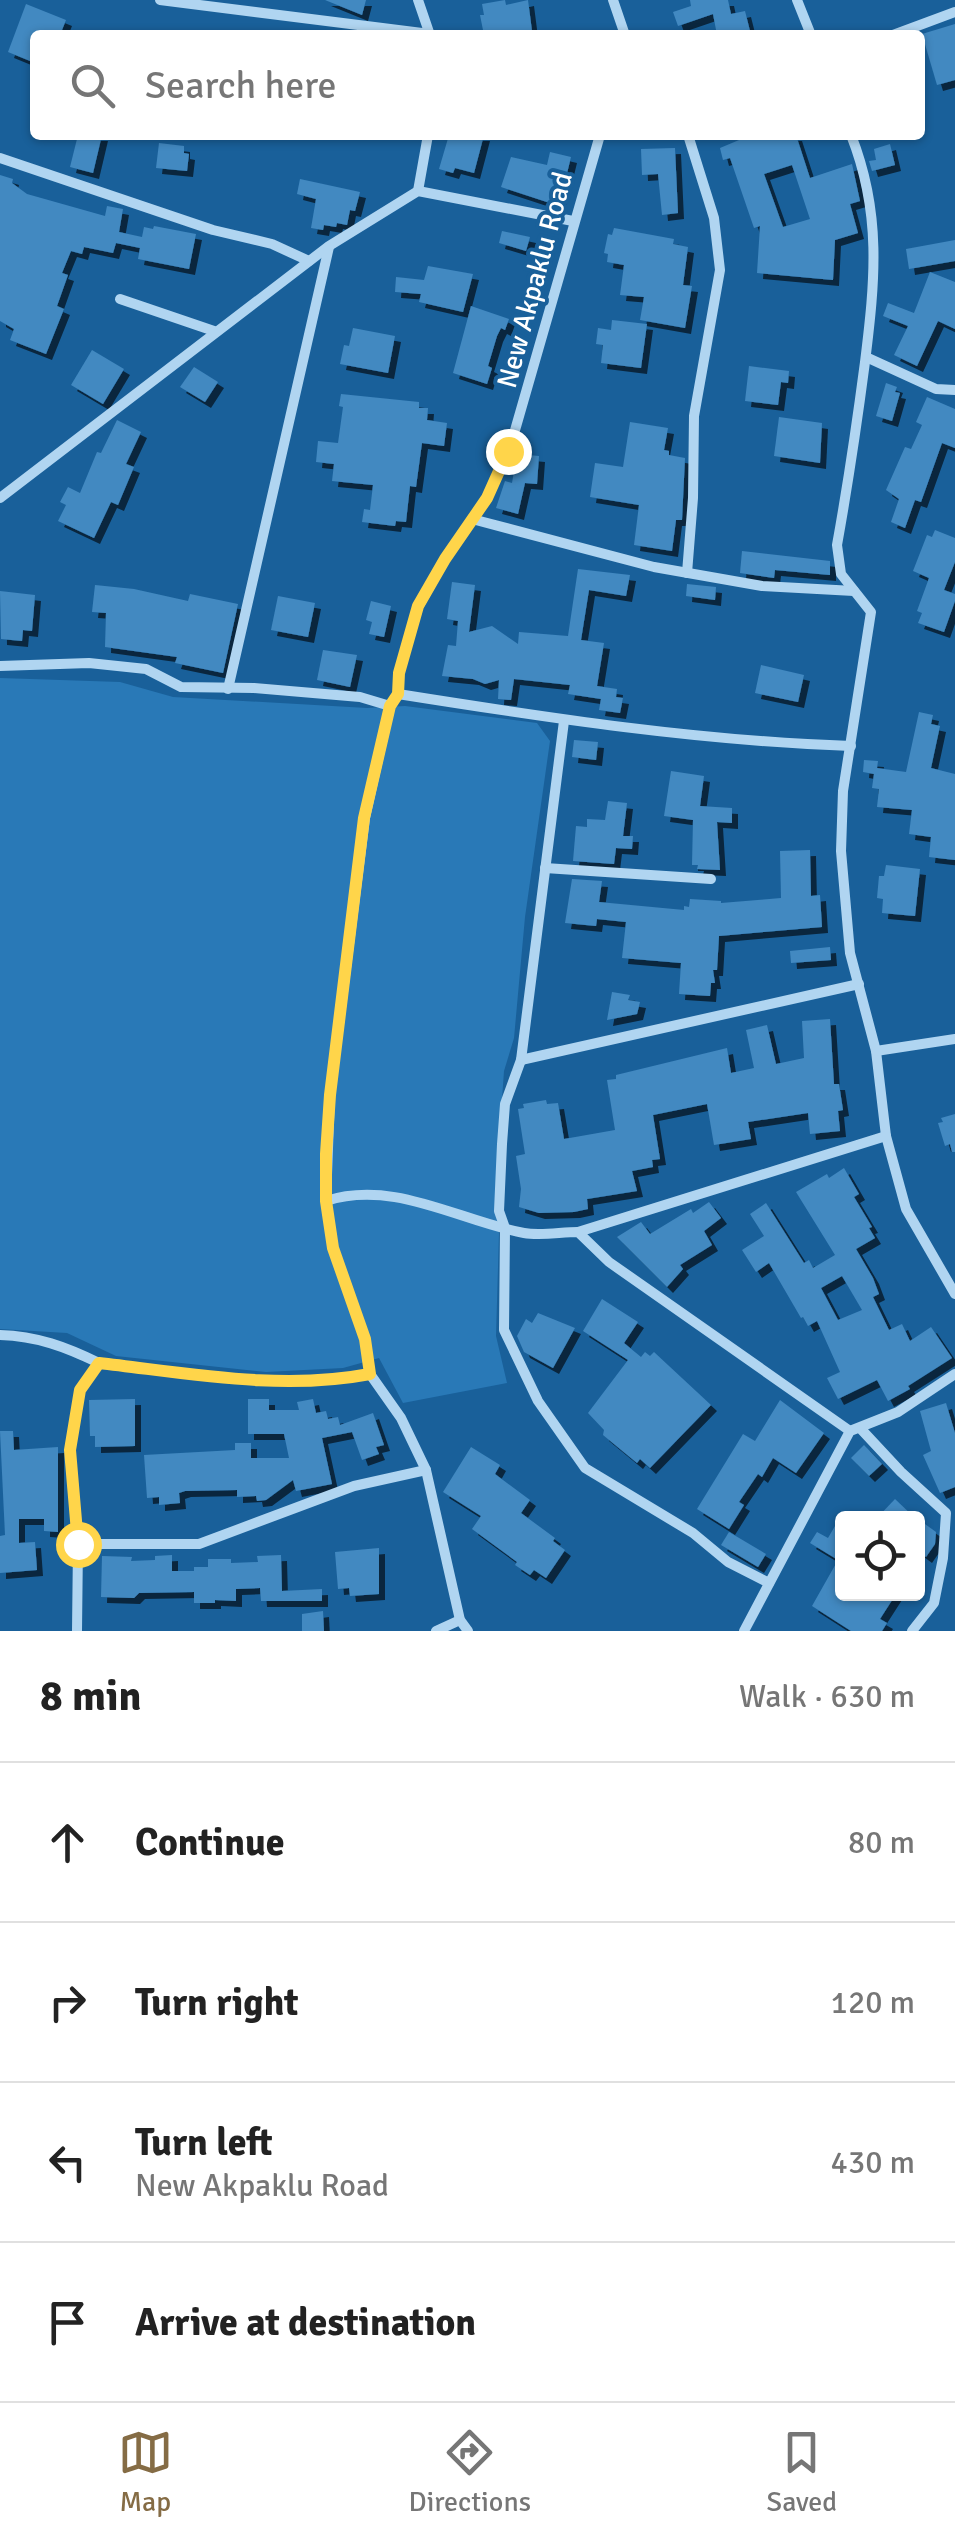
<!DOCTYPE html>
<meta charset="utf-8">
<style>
:root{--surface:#fff;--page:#f6f6f6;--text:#222;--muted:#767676;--line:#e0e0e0;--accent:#856c45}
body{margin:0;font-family:Signika,sans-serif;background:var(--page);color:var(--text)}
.controls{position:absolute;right:30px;bottom:30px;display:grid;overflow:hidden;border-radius:10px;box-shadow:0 2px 8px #0004}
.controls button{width:90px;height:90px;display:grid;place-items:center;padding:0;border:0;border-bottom:2px solid var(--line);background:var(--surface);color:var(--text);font:50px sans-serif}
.stop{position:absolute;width:30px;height:30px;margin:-22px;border:8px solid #ffd54a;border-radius:50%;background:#fff}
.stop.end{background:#ffd54a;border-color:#fff;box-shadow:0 2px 10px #0008}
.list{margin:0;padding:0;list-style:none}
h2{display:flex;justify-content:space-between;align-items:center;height:130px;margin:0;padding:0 40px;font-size:42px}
h2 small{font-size:32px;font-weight:400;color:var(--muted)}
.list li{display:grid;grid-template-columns:65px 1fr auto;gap:30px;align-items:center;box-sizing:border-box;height:160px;padding:0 40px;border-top:2px solid var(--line)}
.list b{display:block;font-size:38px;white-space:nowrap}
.list p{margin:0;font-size:32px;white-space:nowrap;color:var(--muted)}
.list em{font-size:32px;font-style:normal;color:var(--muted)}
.icon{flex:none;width:55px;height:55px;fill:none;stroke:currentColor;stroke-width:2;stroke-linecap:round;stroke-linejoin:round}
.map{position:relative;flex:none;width:955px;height:1631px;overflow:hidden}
.search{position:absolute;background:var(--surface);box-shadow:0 2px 8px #0004;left:30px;right:30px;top:30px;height:110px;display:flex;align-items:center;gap:25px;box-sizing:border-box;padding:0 35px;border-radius:10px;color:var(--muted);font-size:38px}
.sheet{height:770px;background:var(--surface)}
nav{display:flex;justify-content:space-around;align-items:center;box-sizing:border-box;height:140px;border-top:2px solid var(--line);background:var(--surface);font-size:28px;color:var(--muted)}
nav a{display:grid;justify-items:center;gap:5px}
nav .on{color:var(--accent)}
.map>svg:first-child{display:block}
.green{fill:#2979b7}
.building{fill:#4289c1;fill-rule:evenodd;filter:url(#shadow)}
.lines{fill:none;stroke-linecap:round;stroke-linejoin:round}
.street{stroke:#b0d5f1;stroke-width:10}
.route{stroke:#ffd54a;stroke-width:12}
.labels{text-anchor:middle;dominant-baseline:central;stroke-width:8;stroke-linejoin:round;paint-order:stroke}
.street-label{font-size:28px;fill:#fff;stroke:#19609a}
</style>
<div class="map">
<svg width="955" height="1631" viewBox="0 0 955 1631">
<defs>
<filter id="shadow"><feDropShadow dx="6" dy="6" stdDeviation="0" flood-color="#0009"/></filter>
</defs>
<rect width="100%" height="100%" fill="#19609a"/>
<polygon class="green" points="0,678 120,682 173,697 367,708 405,706 537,723 550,741 525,917 514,1038 504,1071 495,1197 499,1233 496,1336 507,1383 403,1403 379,1358 343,1368 266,1372 116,1356 67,1333 0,1329"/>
<g class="building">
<polygon points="325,0 366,0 362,15"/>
<polygon points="505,0 506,5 528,0 532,31 484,35 480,15 484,15 482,4"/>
<polygon points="690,0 728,0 731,14 745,11 751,35 717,35 713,14 678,26 673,12 691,6"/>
<polygon points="26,4 66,20 60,35 35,35 35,63 8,52"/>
<polygon points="955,24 955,80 937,85 922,34"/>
<polygon points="78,135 102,135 93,173 70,167"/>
<polygon points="449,135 484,135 474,173 455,168 453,173 439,169"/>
<path d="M751,135H796L810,178L852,164L860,201L850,204L858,233L835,240L833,280L757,273L760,226L754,228L730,158L723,160L720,148ZM792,165L810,219L783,227L764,174Z"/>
<polygon points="159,143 184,146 184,153 189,154 187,171 156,168"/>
<polygon points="890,144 895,165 872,171 869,161 876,160 874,149"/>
<polygon points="675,148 678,213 662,215 658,174 642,175 641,149"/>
<polygon points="550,152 571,157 559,206 501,187 511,157 547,165"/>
<polygon points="0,175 13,179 12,183 27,194 105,216 107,206 123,209 119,232 142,237 144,227 153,229 154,226 196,234 189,269 138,259 140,248 116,243 113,253 84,247 82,254 71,251 62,273 68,275 57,306 64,309 46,354 10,340 14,329 0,321"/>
<polygon points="300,179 360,192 355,211 350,210 347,225 337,223 336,227 324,225 323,230 311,228 316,199 297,194"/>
<polygon points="614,228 674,239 673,244 688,247 683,285 692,286 685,328 640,320 644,297 620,295 624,265 607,262 608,254 604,253 608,234 612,235"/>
<polygon points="502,231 530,237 526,251 499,243"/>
<polygon points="955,240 955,261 909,269 906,249"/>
<polygon points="428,266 473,274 463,312 419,302 421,294 395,292 396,277 424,280"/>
<polygon points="930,272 955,282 955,329 938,321 917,366 894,355 908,326 883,316 888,303 914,313"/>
<polygon points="471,306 509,319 505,330 501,328 497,336 488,366 492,368 487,384 453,373"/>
<polygon points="612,320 647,324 641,368 601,363 603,345 596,344 598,328 611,330"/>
<polygon points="353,328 395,336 388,373 340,364 344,345 349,346"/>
<polygon points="92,350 124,369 103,404 71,385"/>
<polygon points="749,366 789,371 788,383 781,382 778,405 745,401"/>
<polygon points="194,367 218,382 205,402 180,387"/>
<polygon points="886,383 897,387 895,392 900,393 892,421 876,416"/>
<polygon points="341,394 419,402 419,408 428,408 427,420 447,423 444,446 422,443 416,487 410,486 406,522 396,521 395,526 362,522 364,509 370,510 373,485 332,481 334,464 316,462 318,441 338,443 343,407 339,406"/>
<polygon points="927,397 955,409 955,448 942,443 921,502 915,500 905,528 891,522 899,499 886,490 905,447 911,449 922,425 916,422"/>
<polygon points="779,417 822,423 820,463 774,456"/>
<polygon points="117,420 141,432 126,464 134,467 118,505 111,502 94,538 58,521 66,505 60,502 68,487 80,493 97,452 101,453"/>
<polygon points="630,422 668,428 664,450 669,451 669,455 685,458 682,520 676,520 672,551 634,545 639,505 590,497 595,463 623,467"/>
<polygon points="517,454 539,456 537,484 525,483 518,514 496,508 505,481 512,483"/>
<polygon points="935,530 955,538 955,562 944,590 955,594 955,601 944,632 918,623 922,613 917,611 929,578 913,571 927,535 932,537"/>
<polygon points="742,551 830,561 830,575 775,570 774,578 740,573"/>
<polygon points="578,569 630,575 626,596 589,590 581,640 604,643 597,686 617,689 616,697 623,698 620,713 599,710 601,699 568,694 570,685 514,679 511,700 498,699 499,680 485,684 473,679 442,676 448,645 456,646 458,621 447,619 452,582 475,585 469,632 492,626 518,644 519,632 568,636"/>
<polygon points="687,584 716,587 715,600 686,596"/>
<polygon points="95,585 134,589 188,601 190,594 238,604 223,673 175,663 177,657 105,647 106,613 92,612"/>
<polygon points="0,591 35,595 32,631 23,630 22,641 1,639"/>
<polygon points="278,596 315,603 308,637 271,630"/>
<polygon points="371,601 391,606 384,637 369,634 372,622 366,620"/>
<polygon points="323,650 357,655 350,687 317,680"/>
<polygon points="761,665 804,675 798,702 755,693"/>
<polygon points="919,712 933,715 931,724 940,726 931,768 955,774 955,860 929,857 931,837 909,834 912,810 877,807 879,789 872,788 874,774 863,772 864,760 878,761 877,768 906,772"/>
<polygon points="574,740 598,742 596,760 572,757"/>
<polygon points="671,771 704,776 700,806 732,808 732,823 717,822 720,870 697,869 698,865 692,865 693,820 664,816"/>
<polygon points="608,801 627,803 623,836 633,836 632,849 616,848 614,864 573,861 576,826 587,827 587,819 605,820"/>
<polygon points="810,850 811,896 820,895 822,927 719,936 717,970 713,970 715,983 711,983 710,996 679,994 681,963 622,958 626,922 597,919 596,926 565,923 572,879 602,881 599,902 684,910 684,906 689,907 690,899 721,901 721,903 781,898 780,851"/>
<polygon points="886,865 920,869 915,916 882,913 883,899 877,898 879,876 884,876"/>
<polygon points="830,947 831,960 791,963 790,951"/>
<polygon points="612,992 630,995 628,1000 640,1002 637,1014 607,1020"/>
<polygon points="830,1019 834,1084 839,1084 843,1110 838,1111 840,1131 810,1134 808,1113 748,1122 751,1139 714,1145 707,1104 653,1115 660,1159 652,1160 653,1167 632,1171 637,1191 587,1199 588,1209 574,1212 539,1213 519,1207 521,1189 516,1156 525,1154 518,1109 524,1108 523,1104 546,1100 547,1104 558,1103 564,1139 615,1130 607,1080 616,1079 616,1075 727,1048 731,1073 754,1068 746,1030 767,1025 776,1064 804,1058 802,1021"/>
<polygon points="955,1114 955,1152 952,1152 950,1144 945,1146 938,1123 943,1122 941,1118"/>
<path d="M844,1168L859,1194L854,1197L872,1227L869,1228L875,1238L856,1249L873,1278L879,1294L873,1297L889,1330L902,1324L910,1341L931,1327L952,1358L908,1386L910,1389L888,1401L877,1380L838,1399L827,1378L840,1372L817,1321L808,1326L803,1317L801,1318L769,1263L756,1272L742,1250L764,1236L750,1214L766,1203L804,1263L809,1260L813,1268L835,1255L796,1192L827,1174L829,1178ZM842,1276L862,1310L838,1320L821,1288Z"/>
<polygon points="709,1202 721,1218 704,1231 712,1245 680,1265 683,1269 667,1287 617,1237 641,1222 650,1234 691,1209 693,1213"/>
<polygon points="602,1299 638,1322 624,1343 641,1357 645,1352 650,1356 654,1352 711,1405 650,1468 640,1459 637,1463 603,1435 604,1430 588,1413 628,1360 583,1331"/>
<polygon points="538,1313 575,1328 553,1368 524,1352 517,1336 526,1319 532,1323"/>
<polygon points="135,1399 135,1446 95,1447 95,1436 90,1436 89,1400"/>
<polygon points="248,1399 269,1399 269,1410 299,1410 297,1402 313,1399 316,1413 326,1411 328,1419 338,1417 340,1425 373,1413 384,1445 376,1447 379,1454 362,1460 352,1432 322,1438 332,1484 296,1491 293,1480 266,1500 257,1501 256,1496 237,1497 237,1490 185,1491 179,1493 180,1503 159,1505 159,1497 147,1498 144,1455 235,1450 235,1443 251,1443 251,1458 289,1458 284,1434 248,1434"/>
<polygon points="780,1400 824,1433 796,1473 773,1458 762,1477 758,1474 739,1502 744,1505 729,1529 697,1509 743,1434 755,1441"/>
<polygon points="946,1403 955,1433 955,1487 940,1493 923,1455 931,1451 920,1411"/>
<polygon points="0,1431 13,1431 14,1450 58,1447 58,1532 44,1531 44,1519 19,1519 19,1543 35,1542 37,1570 0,1573 0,1536 5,1535"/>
<polygon points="864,1445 882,1464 869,1476 851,1458"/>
<polygon points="471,1447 500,1465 495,1474 530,1500 521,1513 555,1538 553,1541 565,1550 546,1578 534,1570 530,1575 515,1565 517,1562 472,1529 481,1516 443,1492"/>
<polygon points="895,1499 915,1518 877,1518"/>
<polygon points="842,1514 842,1594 896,1594 880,1619 887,1623 882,1631 851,1631 812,1606 838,1560 810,1543 817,1532 828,1538"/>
<polygon points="918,1519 936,1532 935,1544 926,1557 918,1551"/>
<polygon points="729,1532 766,1554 758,1567 721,1545"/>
<polygon points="379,1548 379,1594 350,1596 349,1588 338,1589 335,1552"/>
<polygon points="172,1555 172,1571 194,1571 194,1567 208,1567 208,1559 231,1559 231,1563 258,1562 257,1556 281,1555 282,1591 322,1589 322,1601 261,1601 260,1588 236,1589 236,1601 215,1600 215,1603 194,1603 194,1592 139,1593 134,1598 101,1597 102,1556 132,1557 131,1561 155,1560 155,1556"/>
<polygon points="323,1611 324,1631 302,1631 302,1614"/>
</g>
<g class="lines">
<g class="street">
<polyline points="160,0 430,34"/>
<polyline points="418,0 430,35"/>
<polyline points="613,0 625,35"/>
<polyline points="797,0 811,35"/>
<polyline points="893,35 955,12"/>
<path d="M851,135C882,213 875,281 865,362C857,423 848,484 837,545L841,574L871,612L843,791L841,851L850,953L876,1051L886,1136L906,1209L955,1294"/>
<polyline points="0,158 213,230 272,244 309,261"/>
<polyline points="418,191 428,135"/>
<polyline points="120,299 214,331"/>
<polyline points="866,357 936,389 955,390"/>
<polyline points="0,498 329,246 418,191 573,221"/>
<polyline points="472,519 654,567 762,586 854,591"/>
<polyline points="687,573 693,498 694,416 720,270 714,218 688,135"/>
<polyline points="0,666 89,663 146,669 181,687 254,688 360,697 390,706"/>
<polyline points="228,689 329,247"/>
<path d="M398,694C549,718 699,741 851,746"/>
<polyline points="564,721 521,1060 505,1104 502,1144 499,1211 505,1228 504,1330 538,1401 585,1468 693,1533 728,1562 769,1583"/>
<polyline points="545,868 711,879"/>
<polyline points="876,1051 955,1039"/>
<polyline points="521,1060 859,984"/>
<path d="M326,1201C394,1179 459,1221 524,1233C541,1236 561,1232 578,1232L609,1262L850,1431"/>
<polyline points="578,1232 886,1136"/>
<path d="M0,1335C37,1336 66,1347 99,1363"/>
<polyline points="860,1428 901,1472 946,1513 943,1558 934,1603 912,1631"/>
<polyline points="78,1544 199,1544 354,1486 426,1470"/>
<path d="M77,1631L78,1544L70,1450L80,1390L99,1363C188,1373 281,1391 370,1374"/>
<polyline points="436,1631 460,1620"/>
<polyline points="468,1631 460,1620 426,1470 401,1418 370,1374 365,1339 333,1248 326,1201 330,1095 365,818 390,706 398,694 399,673 418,607 445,559 487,498 509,451 600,135"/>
<polyline points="744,1631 850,1431 898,1412 955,1374"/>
</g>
</g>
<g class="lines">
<path class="route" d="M78,1544L70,1450L80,1390L99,1363C188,1373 281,1391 370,1374L365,1339L333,1248L326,1201V1154L330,1095L364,818L390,706L398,694L399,673L418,606L445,559L487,498L508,451"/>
</g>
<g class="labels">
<g class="street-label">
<text transform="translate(535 280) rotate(-75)">New Akpaklu Road</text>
</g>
</g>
</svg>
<div class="controls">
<button><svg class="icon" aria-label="locate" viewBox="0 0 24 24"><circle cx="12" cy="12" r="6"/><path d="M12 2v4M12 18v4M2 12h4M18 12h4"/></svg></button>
</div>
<div class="stop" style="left:78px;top:1544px"></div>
<div class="stop end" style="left:508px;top:451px"></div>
<div class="search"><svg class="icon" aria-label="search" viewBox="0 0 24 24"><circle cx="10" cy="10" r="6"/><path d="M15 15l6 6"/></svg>Search here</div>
</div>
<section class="sheet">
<h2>8 min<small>Walk · 630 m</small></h2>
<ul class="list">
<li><svg class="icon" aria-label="ahead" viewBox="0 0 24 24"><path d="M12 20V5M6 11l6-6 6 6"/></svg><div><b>Continue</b></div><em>80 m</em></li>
<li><svg class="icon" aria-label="right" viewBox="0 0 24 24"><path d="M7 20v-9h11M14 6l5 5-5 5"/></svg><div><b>Turn right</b></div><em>120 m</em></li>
<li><svg class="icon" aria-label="left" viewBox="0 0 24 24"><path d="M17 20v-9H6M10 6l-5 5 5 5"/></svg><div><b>Turn left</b><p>New Akpaklu Road</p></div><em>430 m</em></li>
<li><svg class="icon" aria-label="arrive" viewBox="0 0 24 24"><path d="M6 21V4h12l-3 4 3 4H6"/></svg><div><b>Arrive at destination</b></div></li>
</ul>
</section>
<nav>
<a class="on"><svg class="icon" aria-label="map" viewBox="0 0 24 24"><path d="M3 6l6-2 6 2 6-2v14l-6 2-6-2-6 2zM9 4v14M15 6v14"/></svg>Map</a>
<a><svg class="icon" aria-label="directions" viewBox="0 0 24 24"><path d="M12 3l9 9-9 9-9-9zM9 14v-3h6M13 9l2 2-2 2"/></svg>Directions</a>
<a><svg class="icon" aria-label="saved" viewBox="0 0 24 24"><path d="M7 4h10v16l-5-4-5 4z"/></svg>Saved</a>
</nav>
